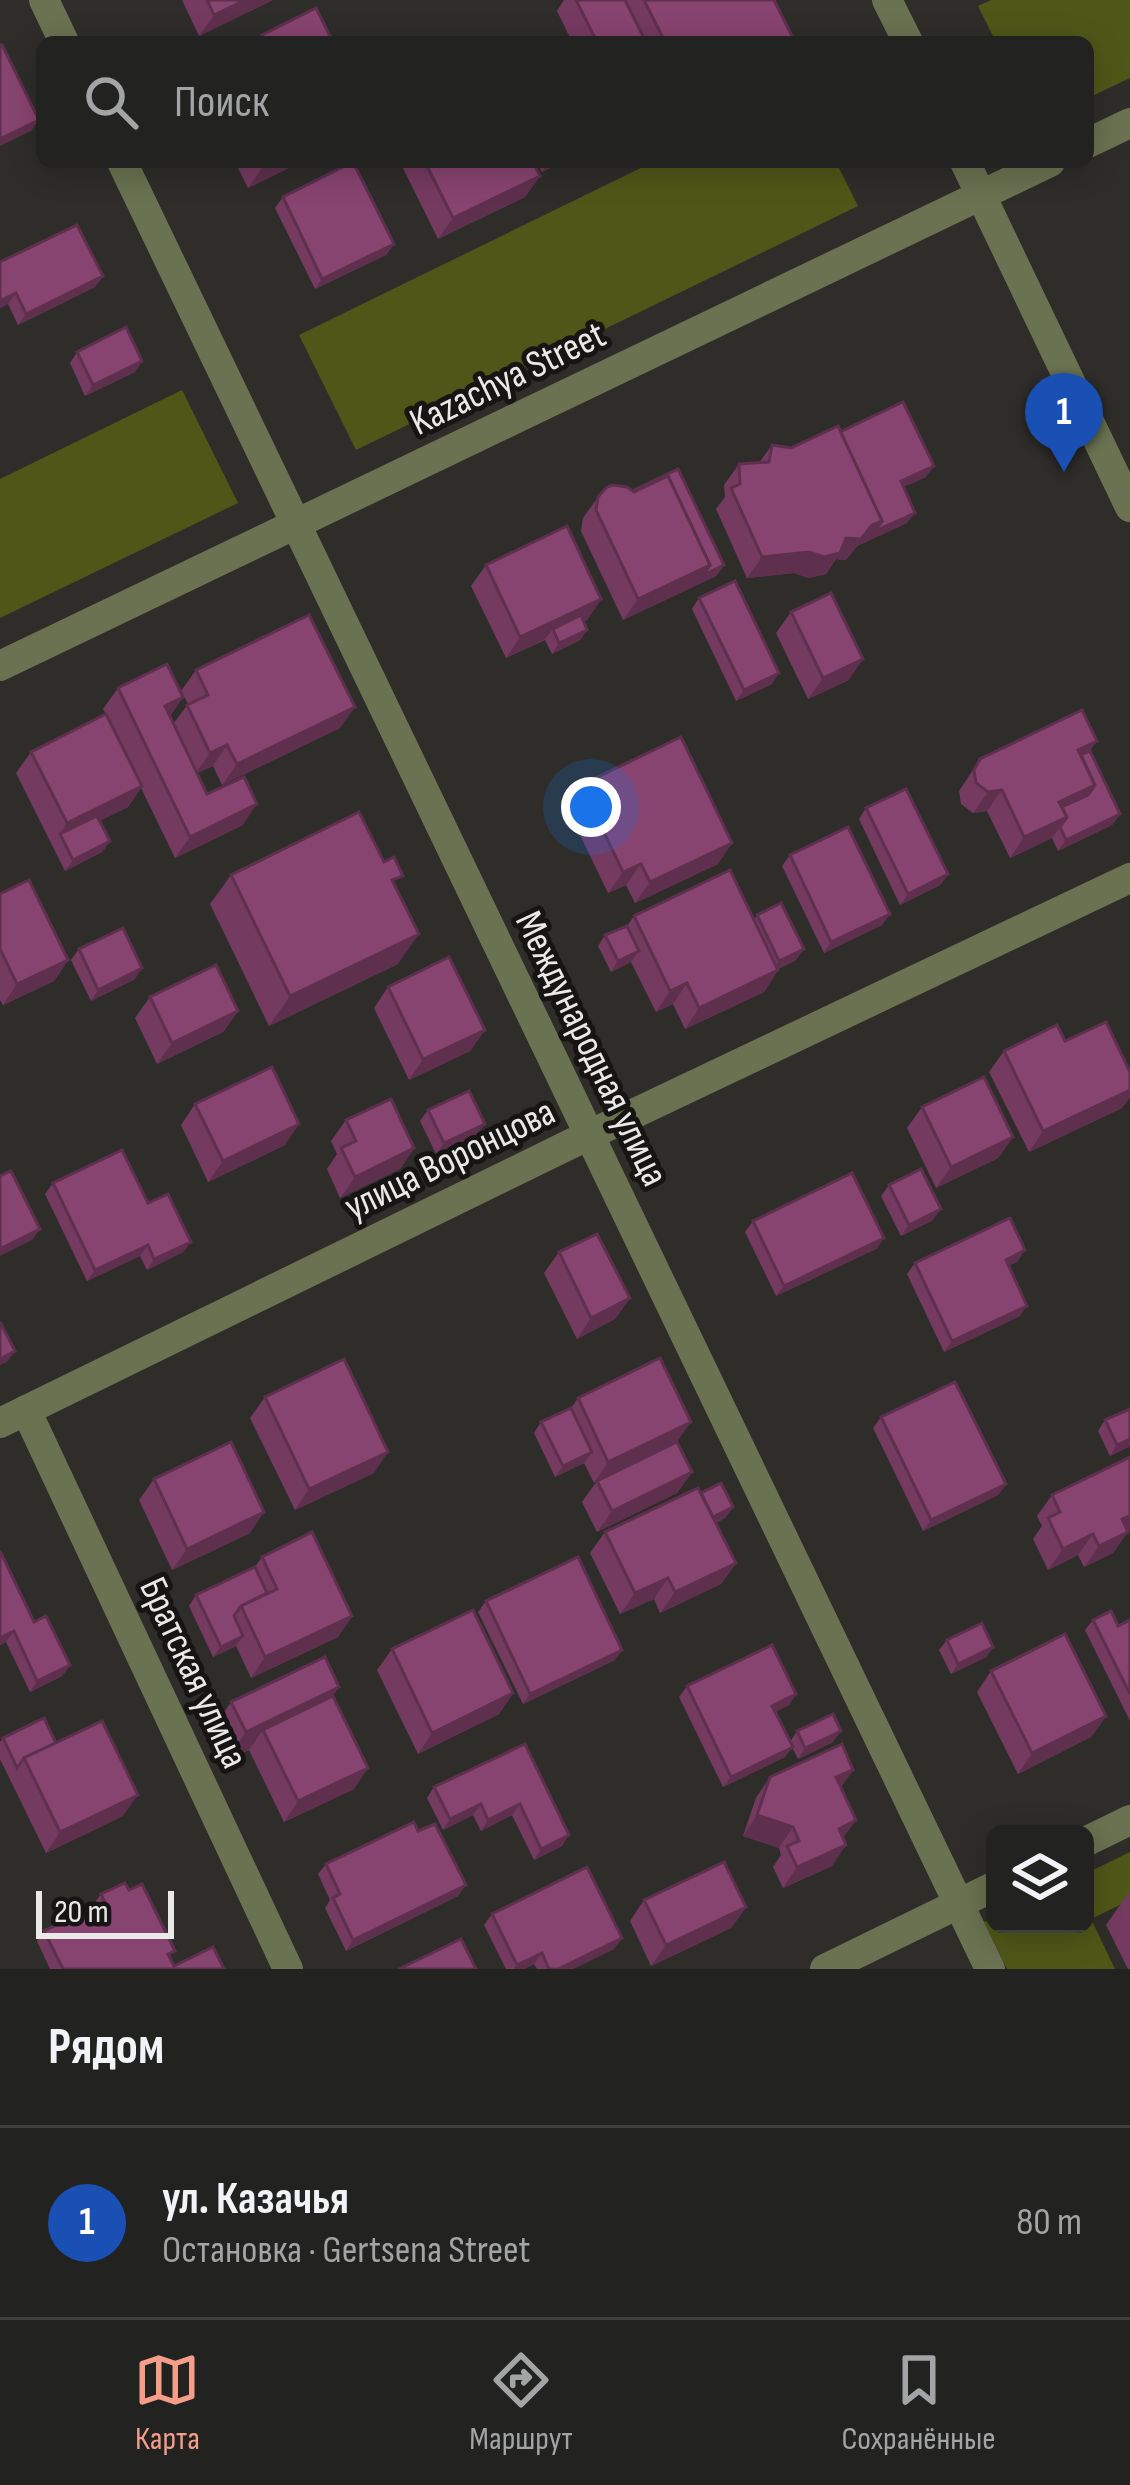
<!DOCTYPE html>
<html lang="ru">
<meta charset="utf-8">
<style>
:root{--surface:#222220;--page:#2e2f2d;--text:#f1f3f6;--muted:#a2a4a5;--line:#3f3f3e;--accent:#f49e8a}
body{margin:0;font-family:"Sofia Sans Condensed",sans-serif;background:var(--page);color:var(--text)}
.controls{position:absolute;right:36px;bottom:36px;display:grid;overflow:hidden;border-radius:18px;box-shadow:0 6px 30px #0003}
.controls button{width:108px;height:108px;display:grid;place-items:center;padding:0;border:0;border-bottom:3px solid var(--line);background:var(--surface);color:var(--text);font:60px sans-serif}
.scale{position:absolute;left:36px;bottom:30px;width:138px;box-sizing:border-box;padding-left:12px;border:6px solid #e9e9e7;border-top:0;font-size:33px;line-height:42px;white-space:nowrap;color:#e9e9e7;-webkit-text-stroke:9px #161514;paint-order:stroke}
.you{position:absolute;left:591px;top:807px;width:42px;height:42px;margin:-30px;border:9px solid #fff;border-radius:50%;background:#1a73e8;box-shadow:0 0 0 18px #1a73e833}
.badge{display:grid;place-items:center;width:78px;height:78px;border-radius:50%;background:var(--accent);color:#fff;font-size:39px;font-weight:700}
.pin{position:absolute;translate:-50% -99px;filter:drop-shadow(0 3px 6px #0008)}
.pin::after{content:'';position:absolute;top:63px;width:42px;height:36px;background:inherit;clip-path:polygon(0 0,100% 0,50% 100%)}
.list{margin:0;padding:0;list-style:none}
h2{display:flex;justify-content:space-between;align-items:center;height:156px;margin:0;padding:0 48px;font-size:51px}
h2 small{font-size:39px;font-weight:400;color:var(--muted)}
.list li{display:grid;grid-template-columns:78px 1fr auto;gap:36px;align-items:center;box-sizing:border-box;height:192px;padding:0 48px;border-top:3px solid var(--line)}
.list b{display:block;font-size:45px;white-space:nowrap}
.list p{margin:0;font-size:39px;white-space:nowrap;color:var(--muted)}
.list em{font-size:39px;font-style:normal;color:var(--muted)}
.icon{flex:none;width:66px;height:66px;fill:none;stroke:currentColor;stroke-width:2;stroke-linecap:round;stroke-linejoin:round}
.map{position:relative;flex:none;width:1130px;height:1969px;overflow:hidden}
.search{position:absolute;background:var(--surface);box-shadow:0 6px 30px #0003;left:36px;right:36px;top:36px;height:132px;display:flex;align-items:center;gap:30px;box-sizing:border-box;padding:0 42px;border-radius:18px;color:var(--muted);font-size:45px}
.sheet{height:348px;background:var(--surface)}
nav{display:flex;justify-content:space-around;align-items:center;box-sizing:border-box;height:168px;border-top:3px solid var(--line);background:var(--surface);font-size:33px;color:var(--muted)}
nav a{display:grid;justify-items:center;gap:6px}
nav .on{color:var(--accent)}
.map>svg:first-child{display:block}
.green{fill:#4f5718}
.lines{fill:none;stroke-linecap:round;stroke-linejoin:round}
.minor{stroke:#6a7251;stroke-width:30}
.tertiary{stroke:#6a7251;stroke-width:30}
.wall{fill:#753a60}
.shaded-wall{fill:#5f304e}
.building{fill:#884470;stroke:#5f304e;stroke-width:3}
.labels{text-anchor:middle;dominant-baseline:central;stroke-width:10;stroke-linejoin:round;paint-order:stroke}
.street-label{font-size:39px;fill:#e9e9e7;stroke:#161514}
</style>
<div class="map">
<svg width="1130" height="1969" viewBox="0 0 1130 1969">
<rect width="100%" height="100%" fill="#2e2d2a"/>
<g class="green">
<polygon points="991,0 1130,0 1130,78 1088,98 1088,42 996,42 978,6"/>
<polygon points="653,162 836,162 858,206 356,450 299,335"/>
<polygon points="182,390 238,503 0,618 0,479"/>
<polygon points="1130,1852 1130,1900 1091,1919 1115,1969 1007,1969 984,1922 995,1917 995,1924 1085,1924 1085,1874"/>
</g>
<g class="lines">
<g class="minor">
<polyline points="44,0 64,42"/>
<polyline points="1088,143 1130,123"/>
<polyline points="122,162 990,1969"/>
<polyline points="0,666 1050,162"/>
<polyline points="26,1410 288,1969"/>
<polyline points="0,1423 589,1135 1130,878"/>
<polyline points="1085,1842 1130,1820"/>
<polyline points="825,1969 995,1886"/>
</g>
<g class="tertiary">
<polyline points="887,0 908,42"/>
<polyline points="965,162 1130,507"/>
</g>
</g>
<g class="wall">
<polygon points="182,0 273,0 199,36"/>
<polygon points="564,0 774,0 795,42 572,42 557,11"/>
<polygon points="235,162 301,162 248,188"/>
<polygon points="400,162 533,162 540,176 525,197 438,239"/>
<polygon points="537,162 562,162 542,172"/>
<polygon points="283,197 394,244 386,255 315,289 275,208"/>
<polygon points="0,262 103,276 95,287 18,325 8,304 0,308"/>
<polygon points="77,352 142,361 135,372 85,396 70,363"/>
<polygon points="840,432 926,477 903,487 907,523 857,546 846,560 836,559 826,574 809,578 794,573 747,578 716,509 725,497 724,485 739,464 759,463 772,445 791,448"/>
<polygon points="598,497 724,565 716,576 623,620 581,531 583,518"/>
<polygon points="486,565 601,599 587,620 584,621 587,630 580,640 552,654 545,640 506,658 471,586"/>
<polygon points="699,598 772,684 736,701 692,609"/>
<polygon points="791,612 849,680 808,699 776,633"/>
<polygon points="196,670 340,728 222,785 213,766 197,773 207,794 243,825 175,858 141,788 128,807 99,821 110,841 102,852 65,871 16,773 31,752 106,714 103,709 118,688 183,697 170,716 173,724 188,704 181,691"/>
<polygon points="1090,751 1120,814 1112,825 1058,851 1052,838 1010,858 987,811 973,813 961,804 959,791 980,759"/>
<polygon points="581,785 718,864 635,903 626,885 608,893 566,806"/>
<polygon points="866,808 948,874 940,885 900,905 859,819"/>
<polygon points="790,855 890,914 882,925 824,953 782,866"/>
<polygon points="231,875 395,886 398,964 269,1026 210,904"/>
<polygon points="0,894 68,960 54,981 3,1005 0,1000"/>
<polygon points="757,915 796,960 778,969 778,970 764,992 685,1029 673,1004 656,1012 631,962 611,972 598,946 605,935 627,926 634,916 754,920"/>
<polygon points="79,949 135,979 91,1001 71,960"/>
<polygon points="388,987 485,1030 470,1051 409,1080 374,1008"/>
<polygon points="150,997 238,1011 223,1032 157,1064 135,1018"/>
<polygon points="1065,1041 1130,1072 1130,1097 1122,1108 1029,1152 989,1072 1004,1051"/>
<polygon points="195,1104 285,1145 208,1182 181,1125"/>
<polygon points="922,1107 1013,1137 998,1158 936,1188 907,1128"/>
<polygon points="428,1110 477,1135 436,1154 420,1121"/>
<polygon points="346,1120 414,1148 400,1169 340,1198 327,1169 337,1154 331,1141"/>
<polygon points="53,1183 148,1203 191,1242 183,1252 147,1270 140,1256 87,1281 45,1194"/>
<polygon points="889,1185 933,1220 901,1236 881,1196"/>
<polygon points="753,1221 884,1238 876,1249 776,1296 745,1232"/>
<polygon points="559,1252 630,1298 615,1319 577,1339 544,1273"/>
<polygon points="1018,1261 1008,1266 1020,1316 944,1352 907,1274 915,1263"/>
<polygon points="265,1397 374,1473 295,1510 250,1418"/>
<polygon points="578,1398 676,1443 692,1472 677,1493 597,1532 582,1502 597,1481 594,1483 584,1463 555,1477 534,1433 541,1422 571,1408"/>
<polygon points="881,1417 1006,1484 998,1495 923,1531 873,1428"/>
<polygon points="1105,1420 1130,1446 1110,1456 1098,1431"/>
<polygon points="154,1479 250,1533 172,1570 139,1500"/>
<polygon points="701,1493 733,1507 725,1518 716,1523 736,1563 721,1584 660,1613 654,1599 620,1614 590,1553 605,1532"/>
<polygon points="1052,1495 1127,1531 1113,1553 1084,1567 1078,1555 1048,1570 1033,1539 1042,1526 1037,1516"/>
<polygon points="0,1551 34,1622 70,1665 62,1676 30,1692 6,1642 0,1645"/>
<polygon points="262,1557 352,1616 338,1637 251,1678 236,1646 213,1657 189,1606 196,1595 255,1567"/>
<polygon points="486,1601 615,1660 523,1704 478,1612"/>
<polygon points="1093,1620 1118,1626 1130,1620 1130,1721 1085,1630"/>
<polygon points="947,1640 993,1647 986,1657 951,1674 939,1650"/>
<polygon points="392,1649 513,1693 499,1714 418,1754 377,1670"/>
<polygon points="991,1671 1106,1716 1091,1737 1018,1774 977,1692"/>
<polygon points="687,1686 796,1694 789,1705 775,1712 790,1742 797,1731 833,1742 798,1759 792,1747 785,1757 723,1787 679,1697"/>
<polygon points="231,1702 354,1789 284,1822 249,1750 225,1761 211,1731"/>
<polygon points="3,1738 56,1743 123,1816 46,1853 0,1759 0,1742"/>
<polygon points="525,1744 562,1846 534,1860 512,1815 481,1831 473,1815 443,1830 427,1798 434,1787"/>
<polygon points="853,1770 841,1787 843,1838 832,1866 783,1888 773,1867 781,1855 779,1848 743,1836 756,1798 770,1777"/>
<polygon points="326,1864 458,1896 346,1951 325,1908 330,1900 318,1874"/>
<polygon points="1130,1893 1130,1969 1128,1969 1106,1925 1127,1895"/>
<polygon points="101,1894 170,1958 174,1966 224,1969 50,1969 37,1941 44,1931 94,1907 93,1905"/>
<polygon points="644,1900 746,1907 731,1928 651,1966 630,1921"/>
<polygon points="492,1914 622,1938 614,1949 573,1969 537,1969 534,1964 524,1969 506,1969 484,1925"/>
</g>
<g class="shaded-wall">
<polygon points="245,0 273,0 199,36 214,15"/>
<polygon points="39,120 31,131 0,146 0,139"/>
<polygon points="273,162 301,162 248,188 263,167"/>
<polygon points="548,162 562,162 542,172"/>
<polygon points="540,176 525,197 438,239 453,218"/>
<polygon points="394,244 386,255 315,289 322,279"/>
<polygon points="103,276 95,287 18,325 26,314"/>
<polygon points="16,293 8,304 0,308 0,301"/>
<polygon points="142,361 135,372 85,396 93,385"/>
<polygon points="934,466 926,477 893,492 901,481"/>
<polygon points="915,513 907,523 857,546 846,560 836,559 826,574 809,578 794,573 747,578 762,557 809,552 846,538 872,525"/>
<polygon points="710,565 724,565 716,576 623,620 638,599"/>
<polygon points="601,599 587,620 555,635 553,629 545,639 506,658 520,637"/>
<polygon points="587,630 580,640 552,654 559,643"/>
<polygon points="863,659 849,680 808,699 823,678"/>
<polygon points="779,673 772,684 736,701 744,690"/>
<polygon points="183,697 168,718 165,706"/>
<polygon points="355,707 340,728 222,785 237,764"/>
<polygon points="1097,741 1082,762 1078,750"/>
<polygon points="227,745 213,766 195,774 210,753"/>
<polygon points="1095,785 1080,806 1052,812 1059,802"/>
<polygon points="142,786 128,807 63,839 60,834 67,823"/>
<polygon points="1002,790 987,811 973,813 988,792"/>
<polygon points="257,804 243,825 175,858 190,837"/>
<polygon points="1120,814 1112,825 1058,851 1066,840"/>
<polygon points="1067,817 1052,838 1010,858 1024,837"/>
<polygon points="110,841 102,852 65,871 73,860"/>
<polygon points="732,843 718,864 635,903 650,882"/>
<polygon points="641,864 626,885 608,893 623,872"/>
<polygon points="948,874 940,885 900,905 908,894"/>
<polygon points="890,914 882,925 824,953 831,942"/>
<polygon points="419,934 398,964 269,1026 290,996"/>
<polygon points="804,949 796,960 772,971 779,961"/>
<polygon points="639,951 631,962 611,972 618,961"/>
<polygon points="68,960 54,981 3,1005 17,984"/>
<polygon points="142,968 135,979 91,1001 98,990"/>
<polygon points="778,970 764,992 685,1029 699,1008"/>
<polygon points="687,983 673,1004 656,1012 670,991"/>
<polygon points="238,1011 223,1032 157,1064 172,1043"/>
<polygon points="485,1030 470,1051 409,1080 423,1059"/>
<polygon points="1130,1090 1130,1097 1122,1108 1029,1152 1043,1131"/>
<polygon points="299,1124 285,1145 208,1182 223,1161"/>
<polygon points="485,1124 477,1135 436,1154 444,1143"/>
<polygon points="1013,1137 998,1158 936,1188 951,1167"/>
<polygon points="414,1148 400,1169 340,1198 355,1177"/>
<polygon points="941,1209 933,1220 901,1236 909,1225"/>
<polygon points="40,1229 32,1240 0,1256 0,1249"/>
<polygon points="884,1238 876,1249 776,1296 784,1286"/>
<polygon points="191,1242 183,1252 147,1270 154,1259"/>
<polygon points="148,1245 140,1256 87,1281 95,1270"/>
<polygon points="1025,1250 1018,1261 998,1271 1006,1260"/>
<polygon points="630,1298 615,1319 577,1339 591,1318"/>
<polygon points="1027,1306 1020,1316 944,1352 952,1341"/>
<polygon points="15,1351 7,1362 0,1365 0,1359"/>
<polygon points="691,1422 676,1443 594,1483 608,1462"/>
<polygon points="1130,1439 1130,1446 1110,1456 1117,1445"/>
<polygon points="388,1452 374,1473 295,1510 309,1489"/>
<polygon points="592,1452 584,1463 555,1477 563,1466"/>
<polygon points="692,1472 677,1493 597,1532 612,1511"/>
<polygon points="1006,1484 998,1495 923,1531 931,1520"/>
<polygon points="733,1507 725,1518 695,1532 703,1521"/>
<polygon points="264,1512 250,1533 172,1570 187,1549"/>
<polygon points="1130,1516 1130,1530 1108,1540 1122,1519"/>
<polygon points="1128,1532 1113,1553 1084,1567 1099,1546"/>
<polygon points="1093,1534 1078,1555 1048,1570 1063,1549"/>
<polygon points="736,1563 721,1584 660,1613 675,1592"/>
<polygon points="668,1578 654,1599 620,1614 635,1593"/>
<polygon points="352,1616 338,1637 251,1678 265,1657"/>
<polygon points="14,1631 6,1642 0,1645 0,1638"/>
<polygon points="243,1636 235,1647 213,1657 221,1647"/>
<polygon points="993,1647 986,1657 951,1674 958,1664"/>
<polygon points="622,1650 615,1660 523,1704 530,1694"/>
<polygon points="70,1665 62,1676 30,1692 37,1681"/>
<polygon points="339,1687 319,1717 263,1730 249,1750 225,1761 246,1732"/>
<polygon points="513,1693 499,1714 418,1754 432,1733"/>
<polygon points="796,1694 789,1705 765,1717 772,1706"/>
<polygon points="1106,1716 1091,1737 1018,1774 1032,1753"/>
<polygon points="841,1731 833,1742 798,1759 805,1748"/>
<polygon points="793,1747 785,1757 723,1787 731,1777"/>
<polygon points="368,1768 354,1789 284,1822 298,1801"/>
<polygon points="853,1770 838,1791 836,1777"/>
<polygon points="138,1795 123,1816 46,1853 60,1832"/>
<polygon points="481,1804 473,1815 443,1830 450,1819"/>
<polygon points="520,1804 512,1815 481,1831 488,1820"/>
<polygon points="757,1815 793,1827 779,1848 743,1836"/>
<polygon points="856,1820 841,1841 839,1829"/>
<polygon points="569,1835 562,1846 534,1860 541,1849"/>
<polygon points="846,1845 832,1866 783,1888 797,1867"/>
<polygon points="466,1885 458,1896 346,1951 353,1940"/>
<polygon points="746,1907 731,1928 651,1966 666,1945"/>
<polygon points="622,1938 614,1949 573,1969 558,1969"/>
<polygon points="542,1953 534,1964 524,1969 514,1969 517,1965"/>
</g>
<g class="building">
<polygon points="207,0 245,0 214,15"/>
<polygon points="576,0 625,0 646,42 597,42"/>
<polygon points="644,0 774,0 795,42 665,42"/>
<polygon points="316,8 333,42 265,42 262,35"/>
<polygon points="0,45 2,45 39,120 0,139"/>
<polygon points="353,162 394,244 322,279 283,197"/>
<polygon points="425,162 533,162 540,176 453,218"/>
<polygon points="77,225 103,276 26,314 16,293 0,301 0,262"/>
<polygon points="126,327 142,361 93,385 77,352"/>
<polygon points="903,402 934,466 901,481 915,513 875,531 882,521 840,432"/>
<polygon points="838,426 882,521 872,525 861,539 846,538 840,553 824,557 809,552 762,557 731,488 740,484 739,464 769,462 772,445 791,448"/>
<polygon points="678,469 724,565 703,575 710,565 668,476 634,492 632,491"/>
<polygon points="668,476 710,565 638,599 596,510 598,497 607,487 613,485 627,487 634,492"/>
<polygon points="567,526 601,599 520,637 486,565"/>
<polygon points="735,581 779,673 744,690 699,598"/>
<polygon points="831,593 863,659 823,678 791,612"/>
<polygon points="309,615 355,707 237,764 227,745 210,753 187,705 208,695 196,670"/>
<polygon points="581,615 587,630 559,643 553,629"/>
<polygon points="167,664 183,697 165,706 207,794 244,777 257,804 190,837 118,688"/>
<polygon points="1082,710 1097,741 1078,750 1095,785 1059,802 1067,817 1024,837 1002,790 988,792 976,783 974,770 980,759"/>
<polygon points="106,714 142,786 67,823 31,752"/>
<polygon points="681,737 732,843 650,882 641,864 623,872 581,785"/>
<polygon points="1090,751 1120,814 1066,840 1060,827 1067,817 1062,807 1088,795 1095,785 1081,755"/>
<polygon points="906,789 948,874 908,894 866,808"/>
<polygon points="359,812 384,862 394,857 403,876 392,880 419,934 290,996 231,875"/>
<polygon points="97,816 110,841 73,860 60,834"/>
<polygon points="848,827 890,914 831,942 790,855"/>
<polygon points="730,870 778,970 699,1008 687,983 670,991 634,916"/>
<polygon points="29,880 68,960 17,984 0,949 0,894"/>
<polygon points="781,903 804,949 779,961 757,915"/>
<polygon points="627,926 639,951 618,961 605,935"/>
<polygon points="123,928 142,968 98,990 79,949"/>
<polygon points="449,957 485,1030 423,1059 388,987"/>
<polygon points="216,965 238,1011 172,1043 150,997"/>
<polygon points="1106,1022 1130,1072 1130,1090 1043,1131 1004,1051 1057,1025 1065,1041"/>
<polygon points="272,1067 299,1124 223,1161 195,1104"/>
<polygon points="984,1077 1013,1137 951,1167 922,1107"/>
<polygon points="469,1091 485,1124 444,1143 428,1110"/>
<polygon points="391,1099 414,1148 355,1177 341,1148 356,1141 346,1120"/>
<polygon points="122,1150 148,1203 168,1194 191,1242 154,1259 148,1245 95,1270 53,1183"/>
<polygon points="921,1169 941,1209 909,1225 889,1185"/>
<polygon points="11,1171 40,1229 0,1249 0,1176"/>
<polygon points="852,1173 884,1238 784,1286 753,1221"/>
<polygon points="1010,1218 1025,1250 1006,1260 1027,1306 952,1341 915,1263"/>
<polygon points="597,1234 630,1298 591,1318 559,1252"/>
<polygon points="0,1322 15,1351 0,1359"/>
<polygon points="660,1358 691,1422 608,1462 578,1398"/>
<polygon points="344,1359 388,1452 309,1489 265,1397"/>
<polygon points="955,1382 1006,1484 931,1520 881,1417"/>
<polygon points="571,1408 592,1452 563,1466 541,1422"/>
<polygon points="1130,1409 1130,1439 1117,1445 1105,1420"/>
<polygon points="231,1442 264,1512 187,1549 154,1479"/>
<polygon points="677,1442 692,1472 612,1511 597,1481"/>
<polygon points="1130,1457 1130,1516 1122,1519 1128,1532 1099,1546 1093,1534 1063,1549 1048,1518 1060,1512 1052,1495"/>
<polygon points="721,1483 733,1507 713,1517 701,1493"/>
<polygon points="698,1488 736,1563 675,1592 668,1578 635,1593 605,1532"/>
<polygon points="312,1532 352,1616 265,1657 241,1606 277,1589 262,1557"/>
<polygon points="0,1551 34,1622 46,1616 70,1665 37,1681 14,1631 0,1638"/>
<polygon points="578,1557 622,1650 530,1694 486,1601"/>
<polygon points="255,1567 267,1593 241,1606 234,1616 243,1636 221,1647 196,1595"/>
<polygon points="473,1610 513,1693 432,1733 392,1649"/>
<polygon points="1111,1611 1118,1626 1130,1620 1130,1694 1093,1620"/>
<polygon points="982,1623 993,1647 958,1664 947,1640"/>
<polygon points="1065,1634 1106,1716 1032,1753 991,1671"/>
<polygon points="772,1645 796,1694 772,1706 793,1747 731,1777 687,1686"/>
<polygon points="325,1657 339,1687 246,1732 231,1702"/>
<polygon points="333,1696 368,1768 298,1801 263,1730"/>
<polygon points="833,1714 841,1731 805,1748 797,1731"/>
<polygon points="44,1718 56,1743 24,1758 17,1768 3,1738"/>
<polygon points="102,1721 138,1795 60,1832 24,1758"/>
<polygon points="525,1744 569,1835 541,1849 520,1804 488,1820 481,1804 450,1819 434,1787"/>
<polygon points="842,1744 853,1770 836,1777 856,1820 839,1829 846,1845 797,1867 787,1846 799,1841 793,1827 757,1815 770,1777"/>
<polygon points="414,1822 418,1831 435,1824 466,1885 353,1940 333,1898 340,1894 326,1864"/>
<polygon points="724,1862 746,1907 666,1945 644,1900"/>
<polygon points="587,1867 622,1938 558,1969 549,1969 542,1953 517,1965 492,1914"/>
<polygon points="125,1883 129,1890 142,1884 175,1951 168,1954 174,1966 213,1947 224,1969 63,1969 44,1931 105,1902 101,1894"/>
<polygon points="461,1939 476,1969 399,1969"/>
</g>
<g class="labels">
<g class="street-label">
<text transform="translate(508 379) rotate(-26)">Kazachya Street</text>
<text transform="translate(591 1049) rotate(64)">Международная улица</text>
<text transform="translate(450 1160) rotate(-26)">улица Воронцова</text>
<text transform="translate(193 1673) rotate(65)">Братская улица</text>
</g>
</g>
</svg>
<div class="controls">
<button><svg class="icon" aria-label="layers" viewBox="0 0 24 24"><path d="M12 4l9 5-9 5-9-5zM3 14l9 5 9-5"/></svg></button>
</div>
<div class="scale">20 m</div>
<div class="you"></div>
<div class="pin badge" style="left:1064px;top:472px;background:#1a4fb4">1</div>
<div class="search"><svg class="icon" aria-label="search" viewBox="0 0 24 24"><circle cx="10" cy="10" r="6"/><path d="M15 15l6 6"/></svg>Поиск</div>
</div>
<section class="sheet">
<h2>Рядом<small></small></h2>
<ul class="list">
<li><span class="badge" style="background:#1a4fb4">1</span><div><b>ул. Казачья</b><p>Остановка · Gertsena Street</p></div><em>80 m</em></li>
</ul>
</section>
<nav>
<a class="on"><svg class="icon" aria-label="map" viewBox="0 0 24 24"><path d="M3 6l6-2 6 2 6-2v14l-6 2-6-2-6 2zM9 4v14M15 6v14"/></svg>Карта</a>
<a><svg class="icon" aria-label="directions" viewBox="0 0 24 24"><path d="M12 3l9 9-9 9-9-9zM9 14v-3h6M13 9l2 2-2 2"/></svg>Маршрут</a>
<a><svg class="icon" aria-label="saved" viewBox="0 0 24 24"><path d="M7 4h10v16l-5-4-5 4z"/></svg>Сохранённые</a>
</nav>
